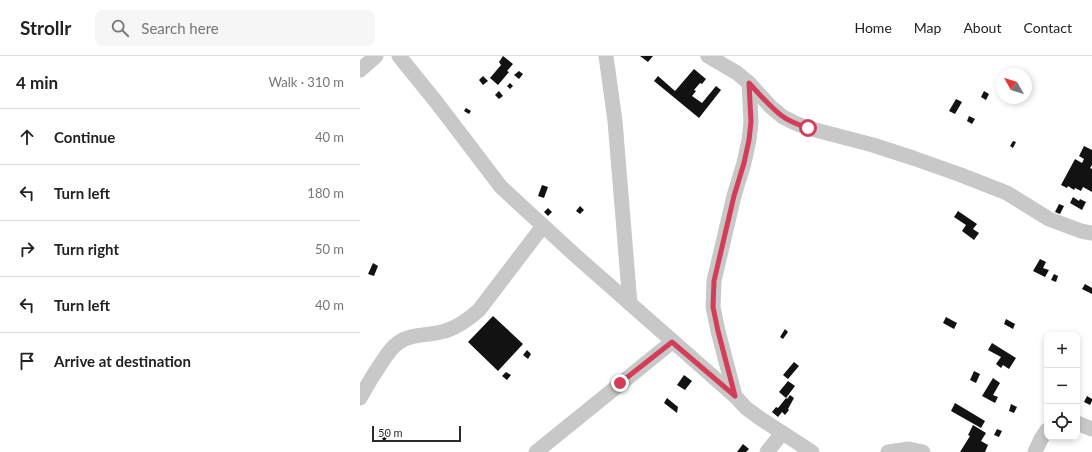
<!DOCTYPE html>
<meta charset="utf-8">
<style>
:root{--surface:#fff;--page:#f6f6f6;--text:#222;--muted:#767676;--line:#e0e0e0}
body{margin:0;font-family:Lato,sans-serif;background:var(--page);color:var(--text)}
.controls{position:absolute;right:12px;bottom:12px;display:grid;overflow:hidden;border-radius:8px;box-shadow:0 2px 6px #0003}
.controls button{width:36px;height:36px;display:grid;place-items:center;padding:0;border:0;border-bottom:1px solid var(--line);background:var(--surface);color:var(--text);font:20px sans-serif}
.compass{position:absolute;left:636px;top:12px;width:36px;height:36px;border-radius:50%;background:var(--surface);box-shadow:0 2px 6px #0003;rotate:309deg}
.scale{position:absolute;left:12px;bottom:10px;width:89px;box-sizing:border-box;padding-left:4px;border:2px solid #2b2b2b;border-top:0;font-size:11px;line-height:14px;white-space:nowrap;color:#2b2b2b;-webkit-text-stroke:3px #fff;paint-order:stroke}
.stop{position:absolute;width:12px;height:12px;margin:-9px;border:3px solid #d33d58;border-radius:50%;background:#fff}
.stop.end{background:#d33d58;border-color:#fff;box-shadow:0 1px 4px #0008}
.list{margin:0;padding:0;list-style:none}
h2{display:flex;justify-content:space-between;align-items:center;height:52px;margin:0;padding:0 16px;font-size:17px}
h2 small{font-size:13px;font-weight:400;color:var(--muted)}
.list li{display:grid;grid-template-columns:26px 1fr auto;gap:12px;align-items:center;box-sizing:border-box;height:56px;padding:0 16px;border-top:1px solid var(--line)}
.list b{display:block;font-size:15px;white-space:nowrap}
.list em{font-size:13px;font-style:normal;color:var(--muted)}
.icon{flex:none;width:22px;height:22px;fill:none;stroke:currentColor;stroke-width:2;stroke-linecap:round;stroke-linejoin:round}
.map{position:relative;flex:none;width:732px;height:396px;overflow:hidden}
header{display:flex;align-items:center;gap:24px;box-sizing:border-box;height:56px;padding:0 20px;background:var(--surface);border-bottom:1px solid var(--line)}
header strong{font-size:19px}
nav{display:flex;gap:22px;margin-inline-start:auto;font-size:14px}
.search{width:280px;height:36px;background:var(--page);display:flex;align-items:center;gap:10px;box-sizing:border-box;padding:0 14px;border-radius:8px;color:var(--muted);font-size:15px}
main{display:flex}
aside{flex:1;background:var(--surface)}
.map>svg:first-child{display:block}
.building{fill:#121212}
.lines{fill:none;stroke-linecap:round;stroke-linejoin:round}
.minor{stroke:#c8c8c8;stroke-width:15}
.route{stroke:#d33d58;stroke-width:5}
</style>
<header>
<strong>Strollr</strong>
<div class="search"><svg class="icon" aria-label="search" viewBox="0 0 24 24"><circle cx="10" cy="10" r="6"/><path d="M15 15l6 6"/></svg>Search here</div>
<nav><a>Home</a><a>Map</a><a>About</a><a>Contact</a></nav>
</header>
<main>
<aside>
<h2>4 min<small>Walk · 310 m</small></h2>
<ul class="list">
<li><svg class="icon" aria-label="ahead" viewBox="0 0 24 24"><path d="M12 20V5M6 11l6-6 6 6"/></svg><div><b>Continue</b></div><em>40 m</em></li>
<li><svg class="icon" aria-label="left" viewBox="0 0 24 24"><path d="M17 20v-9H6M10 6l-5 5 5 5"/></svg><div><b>Turn left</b></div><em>180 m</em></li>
<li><svg class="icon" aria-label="right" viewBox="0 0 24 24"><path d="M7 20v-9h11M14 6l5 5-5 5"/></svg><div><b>Turn right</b></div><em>50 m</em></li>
<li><svg class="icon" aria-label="left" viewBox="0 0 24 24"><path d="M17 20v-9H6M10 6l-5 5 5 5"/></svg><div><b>Turn left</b></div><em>40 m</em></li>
<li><svg class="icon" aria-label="arrive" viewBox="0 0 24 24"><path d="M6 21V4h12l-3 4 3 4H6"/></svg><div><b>Arrive at destination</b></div></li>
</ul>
</aside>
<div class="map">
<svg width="732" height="396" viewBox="0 0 732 396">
<rect width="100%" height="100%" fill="#fff"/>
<g class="building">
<polygon points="143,0 153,8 147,15 149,16 138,29 130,22 141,9 139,6"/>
<polygon points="280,0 293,0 288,6"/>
<polygon points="334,13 346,23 342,28 340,27 334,34 336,35 332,40 342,47 356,30 361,34 339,62 294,25 298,20 315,35"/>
<polygon points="159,15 163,18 159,23 154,19"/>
<polygon points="123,20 128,25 123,29 119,24"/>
<polygon points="150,27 153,30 150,33 147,30"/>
<polygon points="139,35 143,40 139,43 135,39"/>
<polygon points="624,35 629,38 626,44 621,41"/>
<polygon points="596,43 602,46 595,58 589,55"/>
<polygon points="106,52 111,55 109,58 104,55"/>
<polygon points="609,60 615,63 612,68 607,65"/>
<polygon points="653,85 656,86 653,92 650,90"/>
<polygon points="724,90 732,94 732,109 730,112 732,113 732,136 723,131 721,135 715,132 714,134 708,130 707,132 701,129 715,103 722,107 724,103 719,100"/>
<polygon points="182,129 188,131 184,142 178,140"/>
<polygon points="713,141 719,145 720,143 726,146 722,154 710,147"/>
<polygon points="699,148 704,150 700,158 695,156"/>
<polygon points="220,150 224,154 220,158 216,155"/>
<polygon points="188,152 192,156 188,160 184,156"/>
<polygon points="598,155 617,168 613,173 619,177 614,184 602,175 606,169 594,161"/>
<polygon points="680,203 686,206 683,212 689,214 685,221 673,215"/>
<polygon points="13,207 18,210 14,220 8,218"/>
<polygon points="694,218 698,220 696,226 691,224"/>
<polygon points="725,228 732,232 732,238 722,233"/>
<polygon points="133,260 163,288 138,315 108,286"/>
<polygon points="586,261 597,267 594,273 583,267"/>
<polygon points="646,263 655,268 653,273 644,268"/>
<polygon points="425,273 428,276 423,283 420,281"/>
<polygon points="632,287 656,302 649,313 643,309 641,312 636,308 641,301 628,294"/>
<polygon points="167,294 171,298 168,303 163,299"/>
<polygon points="434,306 439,310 428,323 423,319"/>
<polygon points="614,315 620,318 616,327 610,324"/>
<polygon points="146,316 151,319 147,324 142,320"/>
<polygon points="324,319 332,325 325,334 317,329"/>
<polygon points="633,322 640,327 633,339 638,341 635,347 622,340"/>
<polygon points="428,325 435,330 426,342 419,336"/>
<polygon points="430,339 434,342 428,353 429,354 425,359 422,356 418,361 412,356 416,351 418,352 426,342 427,343"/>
<polygon points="727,340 732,343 732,345 730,349 724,346"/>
<polygon points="307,342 318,351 317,357 304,347"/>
<polygon points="595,347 625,365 621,372 591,355"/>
<polygon points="651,348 657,351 654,357 649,355"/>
<polygon points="613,369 626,377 621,385 628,389 625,396 600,396 610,380 608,379"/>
<polygon points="26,373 31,379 24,385 19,379"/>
<polygon points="637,373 642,375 639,381 634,379"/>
<polygon points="383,388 389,393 386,396 377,396"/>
</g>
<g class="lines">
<g class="minor">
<polyline points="39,0 77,47 141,131 216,200 375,340 386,352 401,363 452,396"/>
<polyline points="246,0 255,65 270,248"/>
<polyline points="348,0 377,17 389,27 411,51 423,61 435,67 448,72 513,89 553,102 601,119 647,137 689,163 721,175 732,177"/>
<polyline points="0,14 16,0"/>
<polyline points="375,340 358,275 353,251 354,225 374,140 384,107 389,84 391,66 389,27"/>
<path d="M0,342C7,329 15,316 24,303C28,297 32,291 38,287C51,277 70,280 85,275C98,271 109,263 119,254L183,170"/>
<polyline points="717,367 732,373"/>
<polyline points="176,396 312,286"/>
<polyline points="407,396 422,377"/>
<polyline points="528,396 549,393 563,396"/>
<polyline points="675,396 681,383 687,374"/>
</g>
</g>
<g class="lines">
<path class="route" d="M260,327L312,286L375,340L358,275L353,251L354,225L374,140L384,107L389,84L391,66L389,27C400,39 410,51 422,60C430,66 439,69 448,72"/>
</g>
</svg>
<div class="controls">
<button>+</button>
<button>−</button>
<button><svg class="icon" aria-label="locate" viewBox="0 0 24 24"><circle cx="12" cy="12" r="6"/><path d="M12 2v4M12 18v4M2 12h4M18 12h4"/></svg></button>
</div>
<svg class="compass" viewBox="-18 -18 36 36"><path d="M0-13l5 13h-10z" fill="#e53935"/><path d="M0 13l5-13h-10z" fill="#767676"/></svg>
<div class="scale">50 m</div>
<div class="stop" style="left:448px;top:72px"></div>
<div class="stop end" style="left:260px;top:327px"></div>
</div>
</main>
